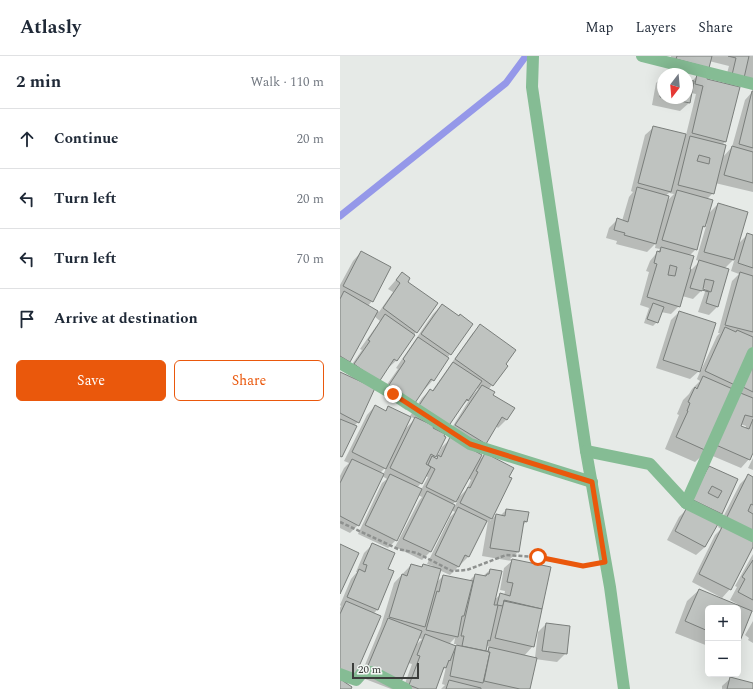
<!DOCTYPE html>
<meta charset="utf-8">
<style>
:root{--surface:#fff;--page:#f2f2f3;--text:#1f2937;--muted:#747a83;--line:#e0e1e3;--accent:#ea580c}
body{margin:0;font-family:Spectral,serif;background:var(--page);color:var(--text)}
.controls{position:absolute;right:12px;bottom:12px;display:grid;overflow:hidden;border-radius:6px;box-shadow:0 4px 16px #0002}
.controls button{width:36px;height:36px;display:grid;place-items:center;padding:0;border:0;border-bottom:1px solid var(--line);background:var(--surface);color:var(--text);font:20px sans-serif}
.compass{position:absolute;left:317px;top:12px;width:36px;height:36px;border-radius:50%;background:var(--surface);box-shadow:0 4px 16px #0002;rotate:196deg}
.scale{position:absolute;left:12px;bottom:10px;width:67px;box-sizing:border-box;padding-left:4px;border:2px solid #3b3d3b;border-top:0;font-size:11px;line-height:14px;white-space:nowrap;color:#3b3d3b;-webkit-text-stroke:3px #f3f7f4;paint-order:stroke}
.stop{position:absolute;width:12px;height:12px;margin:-9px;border:3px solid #ea580c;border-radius:50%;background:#fff}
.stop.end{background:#ea580c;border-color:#fff;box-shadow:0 1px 4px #0008}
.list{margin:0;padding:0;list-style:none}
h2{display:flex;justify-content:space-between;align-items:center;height:52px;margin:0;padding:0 16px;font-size:17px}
h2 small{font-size:13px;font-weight:400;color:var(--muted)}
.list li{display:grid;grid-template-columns:26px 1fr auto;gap:12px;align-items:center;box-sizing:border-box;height:60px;padding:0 16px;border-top:1px solid var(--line)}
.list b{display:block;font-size:15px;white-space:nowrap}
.list em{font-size:13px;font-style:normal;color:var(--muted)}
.actions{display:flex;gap:8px;padding:12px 16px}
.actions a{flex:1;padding:9px 0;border:1px solid var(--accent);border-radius:6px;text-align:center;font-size:14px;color:var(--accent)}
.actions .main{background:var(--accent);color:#fff}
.icon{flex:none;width:22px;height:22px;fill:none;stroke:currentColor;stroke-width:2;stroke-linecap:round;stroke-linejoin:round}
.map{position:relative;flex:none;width:413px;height:633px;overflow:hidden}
header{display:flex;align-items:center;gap:24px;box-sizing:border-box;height:56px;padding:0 20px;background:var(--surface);border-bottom:1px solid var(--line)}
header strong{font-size:19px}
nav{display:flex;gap:22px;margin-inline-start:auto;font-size:14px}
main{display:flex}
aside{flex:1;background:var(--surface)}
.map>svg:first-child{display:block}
.shadow{fill:#0003;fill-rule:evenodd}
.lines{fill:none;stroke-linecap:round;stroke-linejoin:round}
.stream{stroke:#9598e9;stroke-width:7}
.building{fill:#bfc3c0;stroke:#7a7e7b;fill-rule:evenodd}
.path{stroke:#8e918f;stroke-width:2.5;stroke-dasharray:4 2;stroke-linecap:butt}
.minor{stroke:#85bc94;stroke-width:12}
.route{stroke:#ea580c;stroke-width:5}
</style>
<header>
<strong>Atlasly</strong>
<nav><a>Map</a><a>Layers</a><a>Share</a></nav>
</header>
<main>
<aside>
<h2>2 min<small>Walk · 110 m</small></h2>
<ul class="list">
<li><svg class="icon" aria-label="ahead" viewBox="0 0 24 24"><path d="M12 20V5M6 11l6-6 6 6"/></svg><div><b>Continue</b></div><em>20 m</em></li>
<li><svg class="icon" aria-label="left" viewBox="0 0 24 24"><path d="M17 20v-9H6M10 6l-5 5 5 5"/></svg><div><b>Turn left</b></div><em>20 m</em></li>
<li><svg class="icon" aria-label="left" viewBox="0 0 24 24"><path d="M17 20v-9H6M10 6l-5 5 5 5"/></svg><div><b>Turn left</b></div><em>70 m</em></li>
<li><svg class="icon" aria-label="arrive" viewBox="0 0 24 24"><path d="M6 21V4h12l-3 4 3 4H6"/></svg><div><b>Arrive at destination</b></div></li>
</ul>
<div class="actions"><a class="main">Save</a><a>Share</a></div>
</aside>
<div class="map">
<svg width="413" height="633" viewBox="0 0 413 633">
<rect width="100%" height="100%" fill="#e6eae7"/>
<g class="shadow">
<path d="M331,0H413V31L403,29L405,20L394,31L386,85L382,89V102L392,91L405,44L413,35V136L375,127L373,137L367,143V159L378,148L398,188L408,178L413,180V394L409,403L401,412L368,398L367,395L355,406L325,393L339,359L337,358L343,344L349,338L352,333L360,325L357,323L377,280L380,277H378L392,225L399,218L391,215L395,202L384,213L388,214L377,251L369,259L358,256L366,233L362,232L361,235L353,243L342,240L339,250L331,258L321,256L317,266L313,270L304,267L309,252L300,249L309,216L306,215L310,205L320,193L315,192L316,187L307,196L276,188L277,185L266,182L269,172L277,164L282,165L289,141L293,136L291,135L305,79L314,71L346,79L356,38L351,37L349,47L340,55L312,49L316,27L323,20V42H347V25L351,26L358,19L328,11ZM369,5L389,10L384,28L366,24ZM329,137L334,138L327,145L325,140ZM367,167L356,204L360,205L351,214H349V200L356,193L362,173ZM400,368L406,370L405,373L399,370Z"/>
<polygon points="21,196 32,245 28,250 39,256 53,236 48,233 62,217 66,226 76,276 57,304 48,312 47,312 38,325 18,366 14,370 16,371 0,402 0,317 16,324 16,323 6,317 22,294 20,293 40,265 34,260 0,314 0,229 13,205"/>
<polygon points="102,249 110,298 93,324 85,333 84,332 74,346 66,354 41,337 58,313 56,312 93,258"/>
<polygon points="339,256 359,315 350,323 316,312 331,264"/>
<path d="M140,270L165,308L152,329L148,334L166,364L158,372L156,370L136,397V407L145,398L168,421L171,423L150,465L156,459L160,460L166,454L186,466L182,470L178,496L170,503L210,512L193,590L184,600L195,602L198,576L206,568L226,597L217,606L195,603L189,633H101L105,629L102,628L106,611L102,615L95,633H63L72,608L68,607L61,625L53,633H51L20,621L41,570L54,527L71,509L80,512L83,509L93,512V510L87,508L110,461L115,456L111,454L90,496L82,504L55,491L79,445L82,441L78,439L56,484L48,492L18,478L42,427L47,423L42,420L18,469L10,477L0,472V420L4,412L9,407L4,405L27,359L35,350L45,355L49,352L64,374L75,363L70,360L82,342L90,334L92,335L132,278ZM136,331L138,333L131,341ZM131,341L108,378L111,382L102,391L96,403L94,402L104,381L101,377L120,352ZM47,410L43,419L40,417ZM85,420L88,421L81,434L77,432L81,427ZM128,422L131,424L126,434L118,442ZM118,443L115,450L112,449ZM148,465L142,500L172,505L164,512L160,534L165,535L164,540L160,539L154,544L150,514L143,520L135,519L129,525L103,520L96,527L99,514L110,519L128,501L144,470ZM78,582L82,583L75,590ZM115,582L114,588H117L116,591L109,588ZM146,590L150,591L145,597Z"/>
<polygon points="413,402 413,414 408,412"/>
<polygon points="361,419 396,424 381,457 372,466 377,468 365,491 356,499 327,484 339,461 347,453"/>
<polygon points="408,420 413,422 413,489 390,533 382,542 352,526 375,479 381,473 378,471 400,428"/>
<polygon points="32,489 47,513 37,554 34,557 13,622 6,629 10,633 0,633 0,552 1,550 0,549 11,523 17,516 16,516 24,497"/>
<polygon points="413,498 413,556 411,555 398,587 398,552 368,552 368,590 335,577 347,545 359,534 397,549 397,548 390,544 397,531 395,530"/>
<polygon points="413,565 413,587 408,584 409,582 405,579"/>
<polygon points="391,622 413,628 413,633 382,633 382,630"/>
</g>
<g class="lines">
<polyline class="stream" points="0,160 166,27 186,0"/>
</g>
<g class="building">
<polygon points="337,0 372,0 369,12 336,3"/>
<polygon points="388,0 409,0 404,22 392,19 396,2"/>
<polygon points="357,18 368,20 367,23 400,31 386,86 352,77 363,30 355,28"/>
<polygon points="323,24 323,42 320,41"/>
<polygon points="347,24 354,25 350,47 325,42 347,42"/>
<polygon points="412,35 413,35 413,92 399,88"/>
<polygon points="313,70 346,78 331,136 298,127"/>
<path d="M350,80L386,89L374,138L338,129ZM359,99L370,102L369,108L357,105Z"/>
<polygon points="392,90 413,96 413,127 384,119"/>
<polygon points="297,131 329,140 316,188 284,179 285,177 274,174 277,162 288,166"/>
<polygon points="337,134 373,144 365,171 363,170 357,194 322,184"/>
<polygon points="378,147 408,156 394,204 364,196"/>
<polygon points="407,177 413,179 413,212 398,207"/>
<path d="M321,191L354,200L350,213H351L340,251L307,241L317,208L314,207L317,195L320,196ZM330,209L337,211L335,220L328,219Z"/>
<polygon points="21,195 51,211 33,246 3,230"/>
<path d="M359,204L389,213L378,251L366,247L369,236L362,234V235L350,232ZM365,223L374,225L371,236L363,233Z"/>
<polygon points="62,216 70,222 68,226 98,247 77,277 43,252 60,227 56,224"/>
<polygon points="400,216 413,220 413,276 385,269"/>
<polygon points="4,235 38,255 10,306 0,300 0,243"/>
<polygon points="313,247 324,251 318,267 307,263"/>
<polygon points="102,248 119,260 120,258 133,268 111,299 81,278"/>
<polygon points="339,255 376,267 360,316 323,304"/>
<polygon points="45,258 75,279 57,305 54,303 39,326 14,308 30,285 28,284"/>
<polygon points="140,268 176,294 166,308 168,310 153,330 115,303"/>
<polygon points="385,271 396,276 397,274 413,281 413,293 397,330 365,315"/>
<polygon points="78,281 109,302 94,325 91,323 75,347 49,329 65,305 63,303"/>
<polygon points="413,305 413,336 401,330"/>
<polygon points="113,306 142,325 128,345 127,343 108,371 78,351 90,333 93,335"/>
<polygon points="0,316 35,332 19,367 0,357"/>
<polygon points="363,320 395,334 367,395 336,381 348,355 347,355 350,347 348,346 355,331 357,333"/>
<polygon points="142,329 155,336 153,339 175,352 167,364 162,361 146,388 115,369"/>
<polygon points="398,336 413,342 413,361 405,359 401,370 409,373 413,363 413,397 410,404 376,389"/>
<polygon points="35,349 46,355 48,350 71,361 46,413 12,396"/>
<polygon points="75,361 94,370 93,372 105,378 104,380 106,381 96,401 91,398 86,408 91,411 82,428 50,412"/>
<polygon points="0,363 17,370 2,401 0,400"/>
<polygon points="110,381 142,399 116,446 86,431 95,413 88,409 92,400 97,403 98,399 101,401"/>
<polygon points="145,397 174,412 169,421 172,422 152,463 120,447 128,431 130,432 138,416 136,415"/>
<polygon points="12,403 44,418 19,470 0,460 0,427"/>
<path d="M369,410L398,423L382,458L351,443ZM372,430L382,435L378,442L368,437Z"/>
<polygon points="50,418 82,433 57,485 25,469"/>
<polygon points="408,418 413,421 413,449 411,448 408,455 413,458 413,477 386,463"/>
<polygon points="87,435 115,449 91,496 63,483"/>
<polygon points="118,451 147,465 129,501 125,499 119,511 95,499"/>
<polygon points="347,451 378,468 365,491 335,475"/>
<polygon points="166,453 189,456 187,466 184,465 179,496 150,492 156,458 165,460"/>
<polygon points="383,469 413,485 413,491 391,534 359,518"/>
<polygon points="32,487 55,497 48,513 54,515 38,554 7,541 19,513 25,516 27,509 23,508"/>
<polygon points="0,488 19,497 0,538"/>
<polygon points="172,503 211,511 202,553 164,544 163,550 157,549 160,537 170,540 173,527 167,526"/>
<polygon points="413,504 413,544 398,536 405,523 402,521"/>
<polygon points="71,508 82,511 83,508 101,513 85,571 49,561 62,518 67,520"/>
<polygon points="150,513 162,515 154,549 158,549 150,585 148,584 146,595 122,590 124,580 121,580 135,518 146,520 147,518 149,518"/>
<polygon points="103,519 133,525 124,560 122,560 118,581 86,574 97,535 99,536"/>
<polygon points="359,533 412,555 398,590 398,552 368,552 368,575 345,565"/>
<polygon points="6,545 41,560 14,622 0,616 0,558"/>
<polygon points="164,545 202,553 194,591 155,582"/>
<polygon points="48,562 82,575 61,626 27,612"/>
<polygon points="206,567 230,570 227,598 202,595"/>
<polygon points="85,578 116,590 110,605 109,604 106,612 104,611 96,633 79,633 69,629 80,600 77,599"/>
<polygon points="116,589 150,596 143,627 110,620"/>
<polygon points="149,591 197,602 190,633 180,633 144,625 150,596 148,596"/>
<polygon points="0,621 4,623 3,625 12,631 11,633 0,633"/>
<polygon points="390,621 413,627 413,633 387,633"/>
<polygon points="109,624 141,632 141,633 106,633"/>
</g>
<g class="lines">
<polyline class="path" points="0,466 58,493 77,497 112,515 127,514 166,499 198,501 243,510 249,508"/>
<g class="minor">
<polyline points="193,0 192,31 246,395 270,531 284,633"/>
<polyline points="302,0 413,28"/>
<polyline points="0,307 53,338 130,388 252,426"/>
<polyline points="246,395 310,408 346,447 413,480"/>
<polyline points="346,447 413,297"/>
<polyline points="0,618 16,624 24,615 35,617 66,633"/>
</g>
</g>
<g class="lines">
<polyline class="route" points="53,338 130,388 252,426 265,506 243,510 198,501"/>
</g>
</svg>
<div class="controls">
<button>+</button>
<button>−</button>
</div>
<svg class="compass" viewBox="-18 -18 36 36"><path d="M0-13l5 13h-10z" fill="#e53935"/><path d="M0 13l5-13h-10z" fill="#747a83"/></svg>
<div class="scale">20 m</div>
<div class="stop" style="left:198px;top:501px"></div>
<div class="stop end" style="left:53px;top:338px"></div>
</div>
</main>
